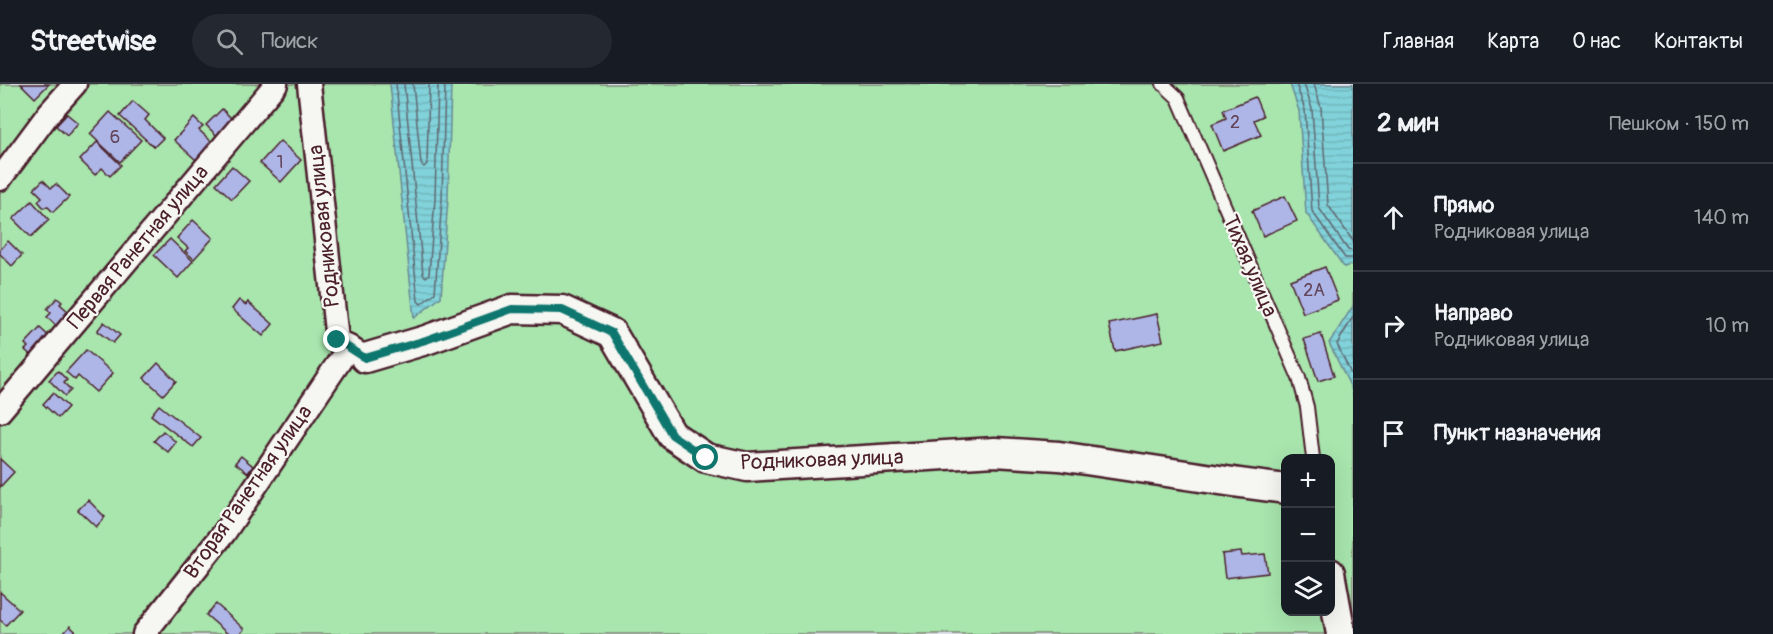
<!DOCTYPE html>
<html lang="ru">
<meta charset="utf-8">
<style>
:root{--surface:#171b24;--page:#242831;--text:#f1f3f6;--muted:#9ea1a6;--line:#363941}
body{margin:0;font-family:Pangolin,sans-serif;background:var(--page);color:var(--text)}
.controls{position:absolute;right:18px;bottom:18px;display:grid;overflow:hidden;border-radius:12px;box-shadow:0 6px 24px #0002}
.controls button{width:54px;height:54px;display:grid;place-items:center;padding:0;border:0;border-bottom:2px solid var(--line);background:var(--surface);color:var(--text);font:30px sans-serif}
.stop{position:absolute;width:18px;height:18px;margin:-14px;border:4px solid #0f766e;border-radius:50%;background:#fff}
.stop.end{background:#0f766e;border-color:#fff;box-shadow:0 2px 6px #0008}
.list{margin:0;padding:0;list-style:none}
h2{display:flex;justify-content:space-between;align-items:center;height:78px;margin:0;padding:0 24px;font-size:26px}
h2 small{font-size:20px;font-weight:400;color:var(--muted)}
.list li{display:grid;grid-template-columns:39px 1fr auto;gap:18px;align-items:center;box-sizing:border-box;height:108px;padding:0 24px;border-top:2px solid var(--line)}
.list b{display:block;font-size:22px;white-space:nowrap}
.list p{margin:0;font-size:20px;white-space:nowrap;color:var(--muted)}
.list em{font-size:20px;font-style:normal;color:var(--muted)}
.icon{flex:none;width:33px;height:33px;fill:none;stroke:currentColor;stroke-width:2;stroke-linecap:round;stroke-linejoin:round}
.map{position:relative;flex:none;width:1353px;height:550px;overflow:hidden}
header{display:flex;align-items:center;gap:36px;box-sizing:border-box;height:84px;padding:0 30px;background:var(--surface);border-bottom:2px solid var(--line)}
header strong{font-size:28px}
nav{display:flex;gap:33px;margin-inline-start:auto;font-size:21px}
.search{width:420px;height:54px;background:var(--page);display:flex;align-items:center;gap:15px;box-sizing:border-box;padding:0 21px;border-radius:33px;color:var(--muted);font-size:22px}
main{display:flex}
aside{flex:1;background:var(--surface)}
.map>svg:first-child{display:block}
.garden{fill:#a8e6ae;stroke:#79826c;stroke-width:1.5;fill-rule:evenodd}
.water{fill:url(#water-rules);stroke:#6b8a94;stroke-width:1.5}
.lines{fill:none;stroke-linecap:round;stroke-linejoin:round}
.shore{stroke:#606771;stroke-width:1.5}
.building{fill:#aeb6e7;stroke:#4a1f2b;stroke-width:1.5}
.service-casing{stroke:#4a1f2b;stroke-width:16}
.minor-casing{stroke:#4a1f2b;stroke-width:27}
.tertiary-casing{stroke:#4a1f2b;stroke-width:33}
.service{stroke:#f6f6f2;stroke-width:12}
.minor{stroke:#f6f6f2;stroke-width:22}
.tertiary{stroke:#f6f6f2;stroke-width:28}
.route{stroke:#0f766e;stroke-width:8}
.labels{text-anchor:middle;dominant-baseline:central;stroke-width:4.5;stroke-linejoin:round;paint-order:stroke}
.number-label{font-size:18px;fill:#63455a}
.street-label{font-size:21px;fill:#4a1f2b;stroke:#f6f6f2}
</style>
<header>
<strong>Streetwise</strong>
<div class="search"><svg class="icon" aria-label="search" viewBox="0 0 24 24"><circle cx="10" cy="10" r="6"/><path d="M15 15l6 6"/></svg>Поиск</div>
<nav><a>Главная</a><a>Карта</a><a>О нас</a><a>Контакты</a></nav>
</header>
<main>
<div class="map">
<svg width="1353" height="550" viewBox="0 0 1353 550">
<defs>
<pattern id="water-rules" width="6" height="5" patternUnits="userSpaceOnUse" patternTransform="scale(1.5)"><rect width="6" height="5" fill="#81d2da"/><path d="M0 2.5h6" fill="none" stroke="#71b4bb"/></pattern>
</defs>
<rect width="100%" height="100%" fill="#e0e3ef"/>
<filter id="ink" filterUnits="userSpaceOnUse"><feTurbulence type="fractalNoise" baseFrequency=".0167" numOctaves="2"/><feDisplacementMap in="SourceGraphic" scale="12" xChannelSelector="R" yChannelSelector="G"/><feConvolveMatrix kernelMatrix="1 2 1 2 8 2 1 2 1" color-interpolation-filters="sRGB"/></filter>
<g filter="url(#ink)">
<path class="garden" d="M0,0H1353V550H0ZM1286,374H1330V528H1286Z"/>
<g class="water">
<polygon points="390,0 451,0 448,115 441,213 414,234"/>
<polygon points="1290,0 1353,0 1353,180 1344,183 1306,129 1299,27"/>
<polygon points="1353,222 1353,312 1351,304 1329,259"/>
</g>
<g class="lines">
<g class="shore">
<polyline points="396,0 418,217 421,220 435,209 442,115 445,0"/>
<polyline points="404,0 423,190 426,193 429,190 435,115 438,0"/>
<polyline points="413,0 421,80 424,83 427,80 429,0"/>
<polyline points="1296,0 1305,26 1312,127 1345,174 1353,174"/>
<polyline points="1304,0 1312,25 1319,124 1348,166 1353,167"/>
<polyline points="1314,0 1321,24 1328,121 1353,157"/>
<polyline points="1353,233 1337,260 1353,294"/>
</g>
</g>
<g class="building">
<polygon points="21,0 49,0 35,14"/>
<polygon points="1255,13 1263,32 1254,36 1261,51 1223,67 1212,40 1226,34 1223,26"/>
<polygon points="133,17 149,31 145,36 163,54 154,63 120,32"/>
<polygon points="222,25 235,38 219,54 206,41"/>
<polygon points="110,28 141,56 120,78 90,50"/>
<polygon points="67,30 78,39 67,52 56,42"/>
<polygon points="194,34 203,43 199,46 212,58 196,76 174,56"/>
<polygon points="280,57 301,76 281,98 260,79"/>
<polygon points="97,58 121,81 110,92 102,84 95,91 80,76"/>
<polygon points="232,82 249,97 232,115 216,100"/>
<polygon points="43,96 51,104 56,100 69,113 53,128 47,122 44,124 38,117 42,113 34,105"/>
<polygon points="1285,112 1297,137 1263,152 1252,127"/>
<polygon points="32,117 49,136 31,153 13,135"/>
<polygon points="193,136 213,154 194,175 185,167 188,164 177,154"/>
<polygon points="170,155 193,177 178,194 154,171"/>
<polygon points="8,157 22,171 12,182 0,170 0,166"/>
<polygon points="1325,183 1338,216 1303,229 1290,196"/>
<polygon points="57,214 62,218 60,220 70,229 57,243 47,233 51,229 47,225"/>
<polygon points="239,216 246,221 248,218 273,240 263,252 232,225"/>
<polygon points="1157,230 1163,257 1115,267 1109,240"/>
<polygon points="104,238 120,251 113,259 97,247"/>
<polygon points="40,244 53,256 35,275 25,266 28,263 25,260"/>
<polygon points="1321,250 1334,292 1318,297 1304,255"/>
<polygon points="86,266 113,289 96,308 78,292 75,296 66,288"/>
<polygon points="158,279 176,297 163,311 144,294"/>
<polygon points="58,287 67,296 64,299 71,306 65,312 49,296"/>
<polygon points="53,309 68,323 58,334 43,320"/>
<polygon points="159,321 201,354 193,363 151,331"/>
<polygon points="163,347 176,358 168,368 154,357"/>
<polygon points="241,372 253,382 248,389 235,379"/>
<polygon points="0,375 14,388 0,403"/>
<polygon points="88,416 105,433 96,443 78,426"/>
<polygon points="1241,468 1242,472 1265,470 1268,489 1225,494 1222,470"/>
<polygon points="0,508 20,526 6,541 0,536"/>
<polygon points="216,520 244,545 240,550 228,550 206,531"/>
<polygon points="70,542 78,550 63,550"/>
</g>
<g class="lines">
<g class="service-casing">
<polyline id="service" points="1163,0 1178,14 1299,294 1307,323 1313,374"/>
</g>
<g class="minor-casing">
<g id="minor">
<polyline points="309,0 337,256 361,271"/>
<polyline points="0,95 49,29 75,0"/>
<polyline points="0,327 276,0"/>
<polyline points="144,550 224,449 349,263"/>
</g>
</g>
<g class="tertiary-casing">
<g id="tertiary">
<polyline points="365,274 426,256 512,225 562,226 612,249 672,351 706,374 747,383 995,368 1059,372 1240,399 1286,405"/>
<polyline points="1330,489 1341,550"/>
</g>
</g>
<use href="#service" class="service"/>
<use href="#minor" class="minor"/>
<use href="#tertiary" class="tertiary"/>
</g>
</g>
<g class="lines" filter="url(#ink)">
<polyline class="route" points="337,256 365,274 426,256 512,225 562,226 612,249 672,351 706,374"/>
</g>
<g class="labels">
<g class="number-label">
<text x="1235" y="38">2</text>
<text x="115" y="53">6</text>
<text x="280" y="78">1</text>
<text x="1314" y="206">2А</text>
</g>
<g class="street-label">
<text transform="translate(324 142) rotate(-96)">Родниковая улица</text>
<text transform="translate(138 163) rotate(-50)">Первая Ранетная улица</text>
<text transform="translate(1250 182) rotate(67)">Тихая улица</text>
<text transform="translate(822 376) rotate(-2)">Родниковая улица</text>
<text transform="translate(248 408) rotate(-55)">Вторая Ранетная улица</text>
</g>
</g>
</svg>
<div class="controls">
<button>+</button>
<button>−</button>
<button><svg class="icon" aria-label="layers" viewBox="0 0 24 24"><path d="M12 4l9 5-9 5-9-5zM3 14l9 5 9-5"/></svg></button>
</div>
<div class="stop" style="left:706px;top:374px"></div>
<div class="stop end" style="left:337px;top:256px"></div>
</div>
<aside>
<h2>2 мин<small>Пешком · 150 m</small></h2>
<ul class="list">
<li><svg class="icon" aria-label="ahead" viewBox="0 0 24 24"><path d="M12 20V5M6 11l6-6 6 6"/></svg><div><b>Прямо</b><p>Родниковая улица</p></div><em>140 m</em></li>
<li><svg class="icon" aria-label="right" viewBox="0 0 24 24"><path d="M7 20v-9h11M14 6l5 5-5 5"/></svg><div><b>Направо</b><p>Родниковая улица</p></div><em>10 m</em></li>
<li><svg class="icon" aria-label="arrive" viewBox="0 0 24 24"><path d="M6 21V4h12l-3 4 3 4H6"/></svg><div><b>Пункт назначения</b></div></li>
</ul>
</aside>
</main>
